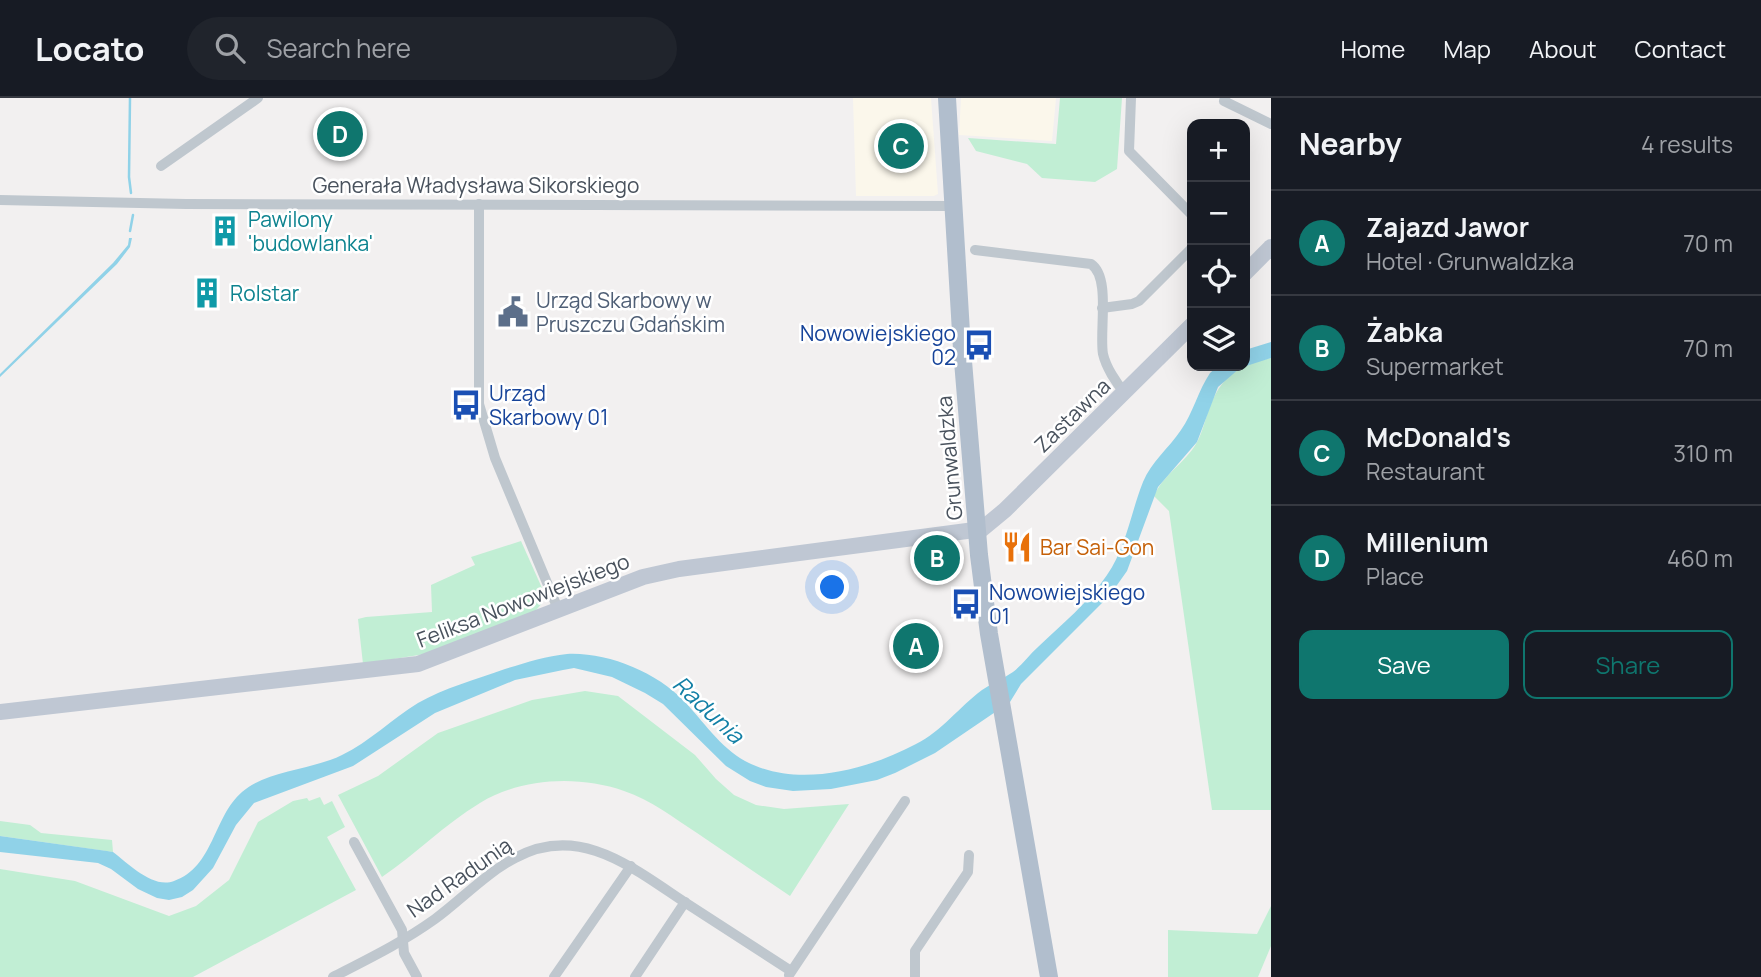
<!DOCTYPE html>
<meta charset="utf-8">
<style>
:root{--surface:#171b24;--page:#20242c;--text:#f1f3f6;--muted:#9ea1a6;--line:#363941;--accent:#0f766e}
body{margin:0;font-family:Manrope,sans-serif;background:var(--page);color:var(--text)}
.controls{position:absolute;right:21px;top:21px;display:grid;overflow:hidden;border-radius:14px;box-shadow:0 7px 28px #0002}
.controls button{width:63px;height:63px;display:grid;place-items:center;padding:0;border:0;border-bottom:2px solid var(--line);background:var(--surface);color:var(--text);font:35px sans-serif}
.you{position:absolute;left:833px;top:490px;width:24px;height:24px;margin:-18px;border:5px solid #fff;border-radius:50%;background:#1a73e8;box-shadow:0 0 0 10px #1a73e833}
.badge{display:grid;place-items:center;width:46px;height:46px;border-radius:50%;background:var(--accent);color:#fff;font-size:23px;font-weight:700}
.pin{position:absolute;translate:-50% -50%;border:4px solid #fff;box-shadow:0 2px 7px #0006}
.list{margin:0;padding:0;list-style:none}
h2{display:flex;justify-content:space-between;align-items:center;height:91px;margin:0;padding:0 28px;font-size:30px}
h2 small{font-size:23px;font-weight:400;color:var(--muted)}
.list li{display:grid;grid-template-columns:46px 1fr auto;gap:21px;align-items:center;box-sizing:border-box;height:105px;padding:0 28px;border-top:2px solid var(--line)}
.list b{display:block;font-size:26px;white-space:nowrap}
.list p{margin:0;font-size:23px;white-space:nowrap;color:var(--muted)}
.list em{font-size:23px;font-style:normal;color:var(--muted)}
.actions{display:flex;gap:14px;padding:21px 28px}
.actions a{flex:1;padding:16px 0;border:2px solid var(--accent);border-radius:14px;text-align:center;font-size:24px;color:var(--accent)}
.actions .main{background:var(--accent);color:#fff}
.icon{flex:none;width:38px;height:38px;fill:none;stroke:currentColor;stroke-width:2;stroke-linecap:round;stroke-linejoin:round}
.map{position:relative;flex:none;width:1271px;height:879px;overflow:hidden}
header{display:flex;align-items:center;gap:42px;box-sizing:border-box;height:98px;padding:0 35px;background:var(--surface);border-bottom:2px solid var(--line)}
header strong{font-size:33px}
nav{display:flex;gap:38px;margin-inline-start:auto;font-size:24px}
.search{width:490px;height:63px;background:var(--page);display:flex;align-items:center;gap:18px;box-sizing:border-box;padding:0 24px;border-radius:38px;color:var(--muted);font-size:26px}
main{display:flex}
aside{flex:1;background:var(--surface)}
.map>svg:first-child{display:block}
.commercial{fill:#fbf7eb}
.green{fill:#c1eed4}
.water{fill:#90d2e8}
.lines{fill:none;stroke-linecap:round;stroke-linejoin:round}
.stream{stroke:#90d2e8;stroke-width:2.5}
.street{stroke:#bfc7ce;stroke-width:10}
.secondary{stroke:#bfc7d3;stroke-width:16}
.primary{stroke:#b1becd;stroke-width:18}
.labels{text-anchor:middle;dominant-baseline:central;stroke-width:5;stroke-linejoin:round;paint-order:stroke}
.street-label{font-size:21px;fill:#49525d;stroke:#fff}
.culture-label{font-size:21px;fill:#0d838f;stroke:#fff;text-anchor:start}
.service-label{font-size:21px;fill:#4e5e75;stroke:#fff;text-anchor:start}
.transit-label{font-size:21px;fill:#164399;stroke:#fff;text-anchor:start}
.food-label{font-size:21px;fill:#c56008;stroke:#fff;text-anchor:start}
.water-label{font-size:23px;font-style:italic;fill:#1380a6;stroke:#fff}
</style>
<header>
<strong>Locato</strong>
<div class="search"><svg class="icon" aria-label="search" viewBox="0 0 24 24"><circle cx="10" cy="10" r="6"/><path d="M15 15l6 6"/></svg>Search here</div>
<nav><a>Home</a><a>Map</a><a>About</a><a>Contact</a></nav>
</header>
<main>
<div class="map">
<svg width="1271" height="879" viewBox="0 0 1271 879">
<rect width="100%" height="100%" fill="#f2f0f0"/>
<g class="commercial">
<polygon points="853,0 931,0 938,96 934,98 856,98"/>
<polygon points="961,0 1056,0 1052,43 959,37"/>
</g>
<g class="green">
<polygon points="1060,0 1122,0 1117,71 1095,84 1042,80 1027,66 976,53 968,40 1056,46"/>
<path d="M1271,260V712H1212L1169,413L1154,398C1163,378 1179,369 1192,352C1200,342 1203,329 1207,317C1218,282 1234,268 1271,260Z"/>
<polygon points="521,443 542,490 543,504 532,517 425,556 363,566 358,521 366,519 432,514 431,487 475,467 471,459"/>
<path d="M585,593L618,598L695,657L716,681L734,697L756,707L784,711L849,706L790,798C759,777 728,756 697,735C674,720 651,702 624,693C578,677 521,680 480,705C445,726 416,756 382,779L338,697L378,678L438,635L532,602Z"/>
<polygon points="320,699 324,707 332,703 345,729 327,739 356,792 193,879 0,879 0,771 75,783 169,818 196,808 229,782 258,724 293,703 307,700 309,703"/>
<polygon points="0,723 30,727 41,735 112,742 113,754 0,738"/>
<polygon points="1271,808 1271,848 1258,879 1168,879 1168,832 1257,836"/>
</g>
<g class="water">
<polygon points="129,140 132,140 130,149 117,166 0,279 0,276 113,165 128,147"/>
<path d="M1271,244V260L1240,270L1218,289L1197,344L1158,389L1127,473L1110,497L1021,586L1010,604L935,655L895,675L877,682L831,691L793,693L766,689L750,683L726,668L663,606L645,595L612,579L574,570L563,572L515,582L435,615L353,668L254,705L236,727L213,770L193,792L182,799L169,802L157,800L138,791L111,771L98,765L0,754V738L107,753L113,754C129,766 153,791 174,783C214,769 213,719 242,694C267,672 312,672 342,657C369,644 392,621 418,605C444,590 477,581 505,571C525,565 546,558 567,556C607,554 656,574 684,603C703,623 720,649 745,663C797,691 867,672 916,646C942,633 959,609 982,592C992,585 1003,581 1013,574C1022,567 1029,557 1038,549C1062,526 1088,505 1107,477C1126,450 1131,414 1143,384C1151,364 1169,350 1181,332C1193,315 1198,293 1210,275L1218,268H1245V252Z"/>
</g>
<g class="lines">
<g class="stream">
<polyline points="130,0 129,79 131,95"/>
<polyline points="130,133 133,117"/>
</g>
<g class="street">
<polyline points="1131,0 1129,53 1192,117"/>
<polyline points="1225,0 1224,3 1271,26"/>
<polyline points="161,68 258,0"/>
<polyline points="0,102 186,106 953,108"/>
<polyline points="479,106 479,306 495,360 558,511"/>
<path d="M975,152L1091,166C1111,179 1099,233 1103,256C1106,269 1116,285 1125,295"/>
<polyline points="1102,210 1132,206 1139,203 1192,150"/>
<polyline points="354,744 402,832 404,855 417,879"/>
<polyline points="789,877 905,703"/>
<path d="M333,879C368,861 403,844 435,821C462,801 485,776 515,760C581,724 635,772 689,807C723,829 757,851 791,873"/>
<polyline points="554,879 631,768"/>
<polyline points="635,879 685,804"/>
<polyline points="915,879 915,853 968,774 969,757"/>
</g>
<g class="secondary">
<polyline points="1245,175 1271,149"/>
<polyline points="0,614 418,566 643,479 679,471 982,431 1005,412 1192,227"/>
</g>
<polyline class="primary" points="947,0 962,251 979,457 989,536 1049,879"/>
</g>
<defs>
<g id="building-bare" transform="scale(2.415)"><path d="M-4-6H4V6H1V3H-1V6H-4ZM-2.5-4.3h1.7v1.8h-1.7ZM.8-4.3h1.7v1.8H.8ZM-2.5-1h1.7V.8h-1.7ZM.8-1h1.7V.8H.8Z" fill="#0f9aa8" stroke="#fff" stroke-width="2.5" paint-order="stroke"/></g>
<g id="civic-bare" transform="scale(2.415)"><path d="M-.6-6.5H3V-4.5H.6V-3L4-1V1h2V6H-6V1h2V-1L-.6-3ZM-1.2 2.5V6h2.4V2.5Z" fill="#5c6f8a" stroke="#fff" stroke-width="2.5" paint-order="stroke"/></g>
<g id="bus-bare" transform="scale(2.415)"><path d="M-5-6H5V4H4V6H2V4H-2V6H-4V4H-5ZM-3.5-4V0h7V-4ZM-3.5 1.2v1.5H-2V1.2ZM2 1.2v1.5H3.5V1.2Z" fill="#1a4fb4" stroke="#fff" stroke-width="2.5" paint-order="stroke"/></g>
<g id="restaurant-bare" transform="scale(2.415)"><path d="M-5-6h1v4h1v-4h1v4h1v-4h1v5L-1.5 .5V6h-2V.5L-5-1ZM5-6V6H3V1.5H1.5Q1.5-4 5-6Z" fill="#e8710a" stroke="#fff" stroke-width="2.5" paint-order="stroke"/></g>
</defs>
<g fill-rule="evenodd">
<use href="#building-bare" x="225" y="133"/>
<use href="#building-bare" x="207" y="195"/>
<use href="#civic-bare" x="513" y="214"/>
<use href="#bus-bare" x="979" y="247"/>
<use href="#bus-bare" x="466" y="307"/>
<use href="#restaurant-bare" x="1017" y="449"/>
<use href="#bus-bare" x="966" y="506"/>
</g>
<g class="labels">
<g class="street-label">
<text x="476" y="87">Generała Władysława Sikorskiego</text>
<text transform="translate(1072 317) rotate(-44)">Zastawna</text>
<text transform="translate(949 360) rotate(-95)">Grunwaldzka</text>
<text transform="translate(523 502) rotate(-21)">Feliksa Nowowiejskiego</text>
<text transform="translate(459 779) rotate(-35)">Nad Radunią</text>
</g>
<g class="culture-label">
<text x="248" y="121">Pawilony<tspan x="248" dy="24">'budowlanka'</tspan></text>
<text x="230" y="195">Rolstar</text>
</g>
<g class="service-label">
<text x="536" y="202">Urząd Skarbowy w<tspan x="536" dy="24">Pruszczu Gdańskim</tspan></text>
</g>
<g class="transit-label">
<text x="956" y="235" text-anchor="end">Nowowiejskiego<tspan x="956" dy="24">02</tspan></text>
<text x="489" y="295">Urząd<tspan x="489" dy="24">Skarbowy 01</tspan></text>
<text x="989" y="494">Nowowiejskiego<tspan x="989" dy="24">01</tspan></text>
</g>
<g class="food-label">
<text x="1040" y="449">Bar Sai-Gon</text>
</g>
<g class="water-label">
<text transform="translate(709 611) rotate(43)">Radunia</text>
</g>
</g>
</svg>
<div class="controls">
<button>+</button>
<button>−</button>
<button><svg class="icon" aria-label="locate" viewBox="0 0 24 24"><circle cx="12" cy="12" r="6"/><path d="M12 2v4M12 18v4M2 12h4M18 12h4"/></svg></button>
<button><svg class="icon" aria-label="layers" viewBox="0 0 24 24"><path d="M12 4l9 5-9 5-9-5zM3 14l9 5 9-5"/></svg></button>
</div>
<div class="you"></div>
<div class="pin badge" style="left:916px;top:548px">A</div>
<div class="pin badge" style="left:937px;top:460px">B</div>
<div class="pin badge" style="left:901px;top:48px">C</div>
<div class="pin badge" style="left:340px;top:36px">D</div>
</div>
<aside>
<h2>Nearby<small>4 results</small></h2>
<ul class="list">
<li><span class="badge">A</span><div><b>Zajazd Jawor</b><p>Hotel · Grunwaldzka</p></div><em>70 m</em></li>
<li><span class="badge">B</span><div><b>Żabka</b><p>Supermarket</p></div><em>70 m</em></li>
<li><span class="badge">C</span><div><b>McDonald's</b><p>Restaurant</p></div><em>310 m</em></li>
<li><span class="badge">D</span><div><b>Millenium</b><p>Place</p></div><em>460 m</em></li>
</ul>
<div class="actions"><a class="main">Save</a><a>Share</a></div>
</aside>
</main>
